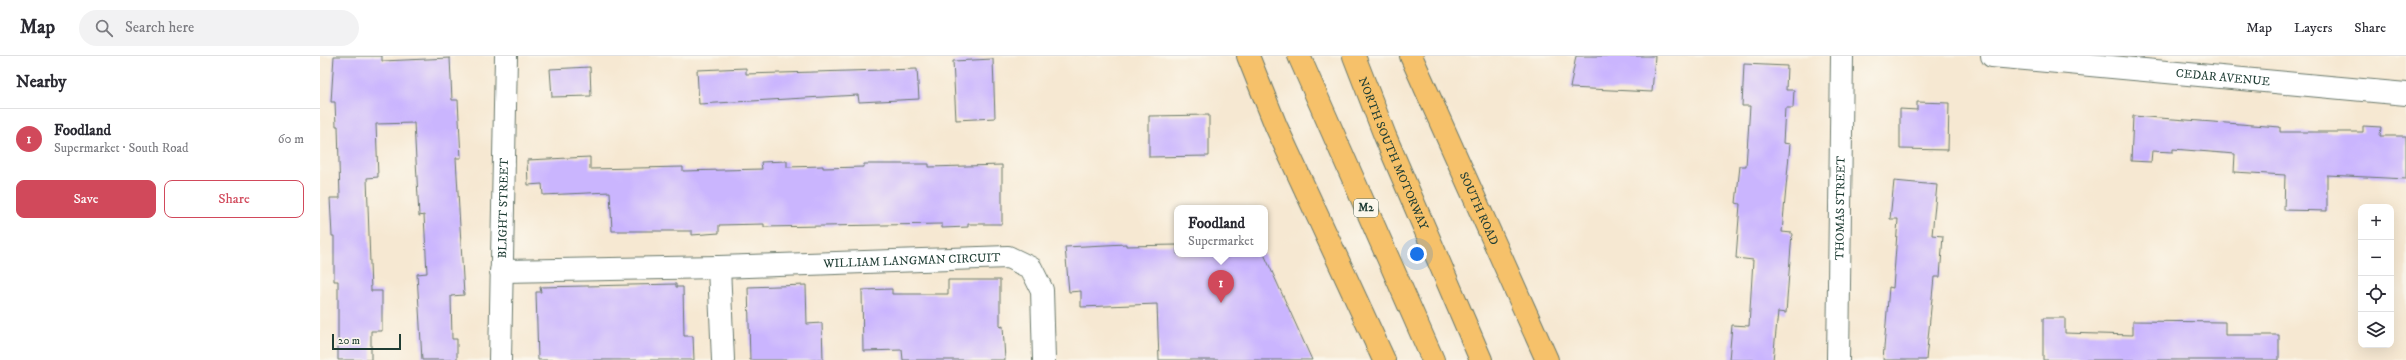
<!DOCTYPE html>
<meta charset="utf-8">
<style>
:root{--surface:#fff;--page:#f2f2f3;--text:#2b2b33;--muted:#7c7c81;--line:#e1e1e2;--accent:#d1495b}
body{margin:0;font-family:"IM FELL DW Pica",serif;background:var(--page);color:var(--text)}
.controls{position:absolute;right:12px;bottom:12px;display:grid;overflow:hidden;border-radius:8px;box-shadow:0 4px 16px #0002}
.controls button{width:36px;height:36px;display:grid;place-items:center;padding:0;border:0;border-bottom:1px solid var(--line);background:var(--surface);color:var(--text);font:20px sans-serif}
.scale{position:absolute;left:12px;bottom:10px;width:69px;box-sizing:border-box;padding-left:4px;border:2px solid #1f3d34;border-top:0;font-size:11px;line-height:14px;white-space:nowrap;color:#1f3d34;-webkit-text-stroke:3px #fbf7ec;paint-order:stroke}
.you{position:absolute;left:1097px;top:198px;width:14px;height:14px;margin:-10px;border:3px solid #fff;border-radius:50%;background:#1a73e8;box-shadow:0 0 0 6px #1a73e833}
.badge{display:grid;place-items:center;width:26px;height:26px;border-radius:50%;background:var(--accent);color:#fff;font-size:13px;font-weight:700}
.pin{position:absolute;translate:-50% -33px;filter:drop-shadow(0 1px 2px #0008)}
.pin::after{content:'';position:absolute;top:21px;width:14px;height:12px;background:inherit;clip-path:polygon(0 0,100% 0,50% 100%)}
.popup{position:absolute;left:854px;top:149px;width:94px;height:52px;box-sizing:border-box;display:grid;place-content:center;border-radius:8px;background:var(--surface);filter:drop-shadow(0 1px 3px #0005);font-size:13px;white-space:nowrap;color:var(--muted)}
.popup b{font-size:15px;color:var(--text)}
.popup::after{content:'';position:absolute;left:50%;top:100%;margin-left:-8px;border:8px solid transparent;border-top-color:var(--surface)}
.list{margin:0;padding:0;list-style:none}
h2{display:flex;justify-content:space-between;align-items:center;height:52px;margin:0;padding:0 16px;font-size:17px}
h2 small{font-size:13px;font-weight:400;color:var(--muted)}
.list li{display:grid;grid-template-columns:26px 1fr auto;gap:12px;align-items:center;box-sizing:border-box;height:60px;padding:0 16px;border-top:1px solid var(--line)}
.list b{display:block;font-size:15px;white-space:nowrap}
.list p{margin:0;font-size:13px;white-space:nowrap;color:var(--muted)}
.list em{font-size:13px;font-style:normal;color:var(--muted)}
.actions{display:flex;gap:8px;padding:12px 16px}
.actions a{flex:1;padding:9px 0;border:1px solid var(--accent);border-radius:8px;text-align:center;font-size:14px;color:var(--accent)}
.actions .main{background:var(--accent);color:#fff}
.icon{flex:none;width:22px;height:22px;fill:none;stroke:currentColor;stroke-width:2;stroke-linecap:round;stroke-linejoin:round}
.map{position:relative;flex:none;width:2086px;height:304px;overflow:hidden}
header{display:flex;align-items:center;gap:24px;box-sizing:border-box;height:56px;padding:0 20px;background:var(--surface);border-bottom:1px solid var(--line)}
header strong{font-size:19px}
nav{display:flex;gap:22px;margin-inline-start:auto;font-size:14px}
.search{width:280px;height:36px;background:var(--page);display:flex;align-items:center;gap:10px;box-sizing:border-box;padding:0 14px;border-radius:22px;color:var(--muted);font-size:15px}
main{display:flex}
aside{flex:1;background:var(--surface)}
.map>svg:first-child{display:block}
.building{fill:#cab5fe}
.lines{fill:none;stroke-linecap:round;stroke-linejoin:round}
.minor-casing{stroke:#6a796b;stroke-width:24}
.major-casing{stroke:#6a796b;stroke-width:24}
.highway-casing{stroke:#6a796b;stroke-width:24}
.minor{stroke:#fff;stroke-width:22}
.major{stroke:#f6c16b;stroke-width:22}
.highway{stroke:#f6c16b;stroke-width:22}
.labels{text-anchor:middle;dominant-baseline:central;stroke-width:4;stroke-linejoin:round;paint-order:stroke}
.shield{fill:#fbf7ec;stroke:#61756b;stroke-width:1}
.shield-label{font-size:11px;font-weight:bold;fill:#1f3d34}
.street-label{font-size:12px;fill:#1f3d34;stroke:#fbf7ec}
</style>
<header>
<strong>Map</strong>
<div class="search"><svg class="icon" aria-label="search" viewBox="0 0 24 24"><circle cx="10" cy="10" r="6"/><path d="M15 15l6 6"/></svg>Search here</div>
<nav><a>Map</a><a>Layers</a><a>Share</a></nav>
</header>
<main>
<aside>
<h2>Nearby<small></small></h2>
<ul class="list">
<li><span class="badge">1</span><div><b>Foodland</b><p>Supermarket · South Road</p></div><em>60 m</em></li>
</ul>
<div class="actions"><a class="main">Save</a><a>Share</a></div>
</aside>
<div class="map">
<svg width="2086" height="304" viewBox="0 0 2086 304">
<rect width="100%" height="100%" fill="#fbf7ec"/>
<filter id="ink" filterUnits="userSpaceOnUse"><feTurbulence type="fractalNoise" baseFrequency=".025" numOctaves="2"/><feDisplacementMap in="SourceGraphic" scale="8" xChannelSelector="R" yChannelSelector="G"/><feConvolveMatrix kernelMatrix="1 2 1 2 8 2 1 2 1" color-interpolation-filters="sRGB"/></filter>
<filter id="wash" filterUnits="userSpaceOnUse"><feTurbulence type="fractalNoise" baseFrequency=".012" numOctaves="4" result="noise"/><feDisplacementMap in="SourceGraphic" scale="16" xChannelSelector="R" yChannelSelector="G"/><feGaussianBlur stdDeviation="0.9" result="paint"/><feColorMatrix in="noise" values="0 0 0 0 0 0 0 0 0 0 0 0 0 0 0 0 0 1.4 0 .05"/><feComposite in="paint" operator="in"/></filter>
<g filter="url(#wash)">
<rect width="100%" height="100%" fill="#f6e8d2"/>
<g id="blocks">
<g class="building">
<polygon points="14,0 62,0 62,5 130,2 132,44 138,44 141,102 136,102 144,239 131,240 132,283 137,283 137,304 102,304 97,218 107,217 104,159 99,160 94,67 56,68 58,121 47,122 51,235 62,235 62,275 51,275 51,304 18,304 18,225 14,225 14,180 12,180 10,142 20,142 18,70 16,70 15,46 11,46"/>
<polygon points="1256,0 1335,0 1332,36 1250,32"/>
<polygon points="673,3 675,62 636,64 633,5"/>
<polygon points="1424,8 1467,10 1466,34 1474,34 1473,52 1465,52 1463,87 1470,88 1462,176 1472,177 1466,257 1458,256 1453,304 1409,304 1412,269 1429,270 1433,204 1416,202 1420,148 1416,147 1420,110 1426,110 1430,50 1422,50"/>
<polygon points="270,11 271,40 232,41 230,13"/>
<polygon points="426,12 426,18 597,13 599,43 539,46 538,39 379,48 377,14"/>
<polygon points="1597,46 1629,47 1628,94 1580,93 1580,53 1597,54"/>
<polygon points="889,59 889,100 829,101 829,60"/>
<polygon points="1813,60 1960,71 1960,76 2043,76 2043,70 2061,71 2060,80 2086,80 2086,123 2007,119 2007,155 1964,154 1965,119 1914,116 1915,98 1853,93 1853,96 1832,95 1831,106 1811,105"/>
<polygon points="270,101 270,113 363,111 363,115 442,113 441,106 467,105 467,111 503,110 503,112 544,111 544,108 609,108 609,111 682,109 682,168 648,168 648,171 622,172 622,168 444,171 444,168 399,169 399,177 372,179 372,175 292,175 290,136 223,139 222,128 208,129 207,104"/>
<polygon points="1574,125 1617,129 1612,179 1623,180 1620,221 1614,221 1606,304 1563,304 1569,231 1573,232 1578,163 1570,163"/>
<polygon points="806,188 806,190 857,189 857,198 944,198 992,304 839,304 837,248 761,251 761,235 749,236 745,191"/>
<polygon points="628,224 680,224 680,271 683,270 685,304 583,304 582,294 543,295 542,234 572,233 572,238 628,238"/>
<polygon points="356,228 356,231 363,231 364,280 373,280 374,304 218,304 216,236 221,236 220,231"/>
<polygon points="486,229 487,268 502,267 503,304 430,304 428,231"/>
<polygon points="1723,262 1745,262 1745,277 1813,279 1813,265 1905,266 1905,279 1959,279 1959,304 1723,304"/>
</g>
</g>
</g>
<g filter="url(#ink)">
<use href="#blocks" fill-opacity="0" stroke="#6a796b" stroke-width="1"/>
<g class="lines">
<g class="minor-casing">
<g id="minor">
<path id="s1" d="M1672,0L2086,38"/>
<polyline points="399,211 403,304"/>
<path id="s2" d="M181,215L399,211L688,201L711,212L722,234L724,304"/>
<path id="s3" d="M180,304L186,0"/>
<path id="s4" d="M1518,304L1522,0"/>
</g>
</g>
<g class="major-casing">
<g id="major">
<polyline points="928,0 956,70 1064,304"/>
<path id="s5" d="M1091,0L1227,304"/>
</g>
</g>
<g class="highway-casing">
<g id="highway">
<polyline points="979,0 1113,304"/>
<path id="s6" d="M1034,0L1065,80L1161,304"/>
</g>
</g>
<use href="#minor" class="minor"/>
<use href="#major" class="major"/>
<use href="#highway" class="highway"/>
</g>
</g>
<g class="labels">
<rect class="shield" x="1034" y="143" width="24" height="18" rx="3"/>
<g class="shield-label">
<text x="1046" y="152">M2</text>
</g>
<g class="street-label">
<text stroke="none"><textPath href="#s1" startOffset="232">CEDAR AVENUE</textPath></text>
<text stroke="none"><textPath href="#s6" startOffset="105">NORTH SOUTH MOTORWAY</textPath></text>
<text stroke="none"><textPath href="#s3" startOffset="152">BLIGHT STREET</textPath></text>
<text stroke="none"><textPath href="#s5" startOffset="167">SOUTH ROAD</textPath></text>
<text stroke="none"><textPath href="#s4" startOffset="152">THOMAS STREET</textPath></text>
<text stroke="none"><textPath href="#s2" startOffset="411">WILLIAM LANGMAN CIRCUIT</textPath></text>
</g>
</g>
</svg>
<div class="controls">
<button>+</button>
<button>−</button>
<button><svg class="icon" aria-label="locate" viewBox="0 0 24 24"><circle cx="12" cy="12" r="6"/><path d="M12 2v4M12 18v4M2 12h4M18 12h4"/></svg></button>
<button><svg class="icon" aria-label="layers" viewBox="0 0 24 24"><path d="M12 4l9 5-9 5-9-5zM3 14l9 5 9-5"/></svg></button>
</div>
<div class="scale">20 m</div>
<div class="you"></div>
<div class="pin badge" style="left:901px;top:247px">1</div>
<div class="popup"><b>Foodland</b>Supermarket</div>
</div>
</main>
